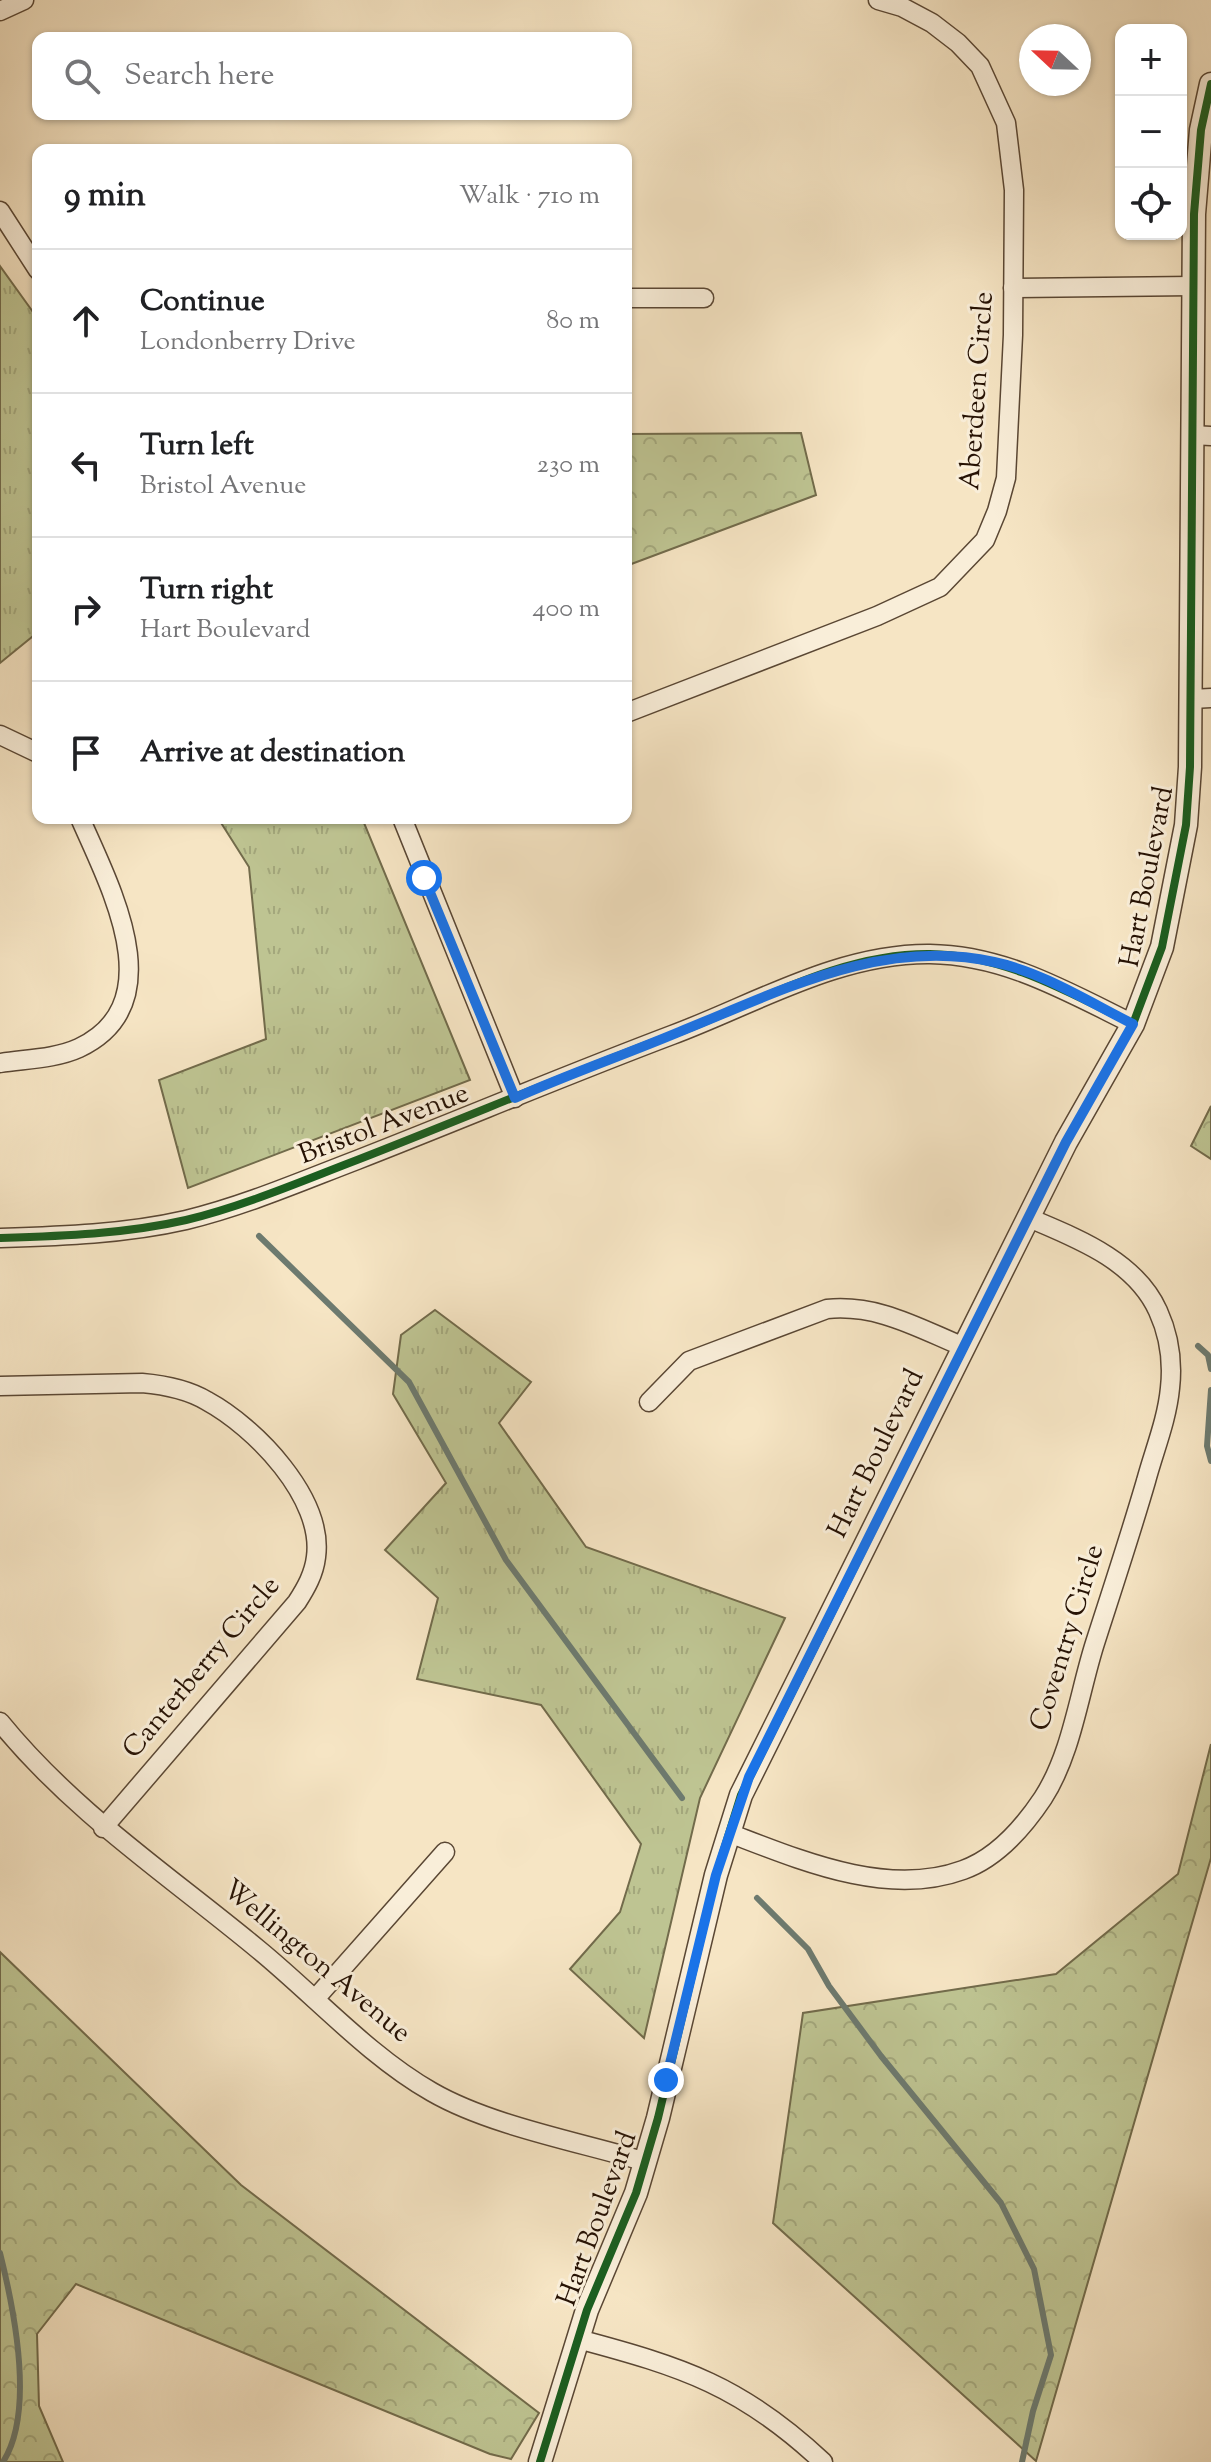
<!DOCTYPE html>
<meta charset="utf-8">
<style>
:root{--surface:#fff;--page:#f2f2f2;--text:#202124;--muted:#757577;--line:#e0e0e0}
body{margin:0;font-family:"Sorts Mill Goudy",serif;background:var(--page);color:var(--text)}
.controls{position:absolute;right:24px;top:24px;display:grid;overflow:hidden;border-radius:16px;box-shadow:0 2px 6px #0004}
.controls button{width:72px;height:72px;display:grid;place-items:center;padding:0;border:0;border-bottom:2px solid var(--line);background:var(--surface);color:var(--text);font:40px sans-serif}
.compass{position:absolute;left:1019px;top:24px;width:72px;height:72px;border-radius:50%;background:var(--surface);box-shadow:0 2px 6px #0004;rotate:292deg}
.stop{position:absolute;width:24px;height:24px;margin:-18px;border:6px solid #1a73e8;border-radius:50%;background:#fff}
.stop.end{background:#1a73e8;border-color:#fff;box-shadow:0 2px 8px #0008}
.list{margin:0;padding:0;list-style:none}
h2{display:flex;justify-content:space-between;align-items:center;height:104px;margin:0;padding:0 32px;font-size:34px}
h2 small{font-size:26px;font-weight:400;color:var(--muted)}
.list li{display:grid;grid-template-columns:52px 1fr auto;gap:24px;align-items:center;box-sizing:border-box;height:144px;padding:0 32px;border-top:2px solid var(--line)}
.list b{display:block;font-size:30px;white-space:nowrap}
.list p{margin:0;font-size:26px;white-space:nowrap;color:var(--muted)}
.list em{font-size:26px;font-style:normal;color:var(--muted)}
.icon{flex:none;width:44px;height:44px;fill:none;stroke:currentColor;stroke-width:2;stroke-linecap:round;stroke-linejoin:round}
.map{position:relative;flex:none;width:1211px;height:2462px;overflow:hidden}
.search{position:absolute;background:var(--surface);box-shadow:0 2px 6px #0004;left:32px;top:32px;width:600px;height:88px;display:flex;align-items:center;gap:20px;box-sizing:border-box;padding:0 28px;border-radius:16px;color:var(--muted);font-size:30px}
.panel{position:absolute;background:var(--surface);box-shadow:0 2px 6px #0004;left:32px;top:144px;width:600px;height:680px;border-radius:16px}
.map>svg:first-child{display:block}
.grass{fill:url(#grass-tufts);stroke:#726b4b;stroke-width:2}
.forest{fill:url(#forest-crowns);stroke:#726b4b;stroke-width:2}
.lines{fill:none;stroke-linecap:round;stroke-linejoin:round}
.stream{stroke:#6d7a6f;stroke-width:6}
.minor-casing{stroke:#5a4734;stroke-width:21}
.tertiary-casing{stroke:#5a4734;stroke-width:25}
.minor{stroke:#f9eed9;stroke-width:18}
.tertiary{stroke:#f9eed9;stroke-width:22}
.cycleway-casing{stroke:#f9eed9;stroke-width:13}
.cycleway{stroke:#1b5e20;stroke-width:8}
.route{stroke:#1a73e8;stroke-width:10}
.labels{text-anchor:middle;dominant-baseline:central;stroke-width:6;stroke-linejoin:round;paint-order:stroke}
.street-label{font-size:28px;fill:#261204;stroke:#f9eed9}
</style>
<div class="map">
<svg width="1211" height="2462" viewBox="0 0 1211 2462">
<defs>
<pattern id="grass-tufts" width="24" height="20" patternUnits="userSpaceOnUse" patternTransform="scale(2)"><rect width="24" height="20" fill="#bec492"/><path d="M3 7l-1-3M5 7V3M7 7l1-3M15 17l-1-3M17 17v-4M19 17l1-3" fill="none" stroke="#a3a77c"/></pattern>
<pattern id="forest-crowns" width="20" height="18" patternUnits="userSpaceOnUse" patternTransform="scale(2)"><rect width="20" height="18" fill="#bec492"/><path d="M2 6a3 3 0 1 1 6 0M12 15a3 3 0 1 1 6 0" fill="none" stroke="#a3a77c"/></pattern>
</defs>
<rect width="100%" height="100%" fill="#f6e5c4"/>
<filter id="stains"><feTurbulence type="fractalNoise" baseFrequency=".0025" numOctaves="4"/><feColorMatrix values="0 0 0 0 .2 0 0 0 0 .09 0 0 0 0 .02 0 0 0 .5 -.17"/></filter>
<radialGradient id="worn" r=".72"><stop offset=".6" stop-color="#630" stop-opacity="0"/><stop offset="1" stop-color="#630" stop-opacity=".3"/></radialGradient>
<g class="grass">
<polygon points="0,266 38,319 38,632 0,663"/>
<polygon points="218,818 362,818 470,1080 188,1188 159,1080 266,1039 249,867"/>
<polygon points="435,1310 531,1382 499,1423 586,1547 785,1618 700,1798 644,2038 570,1969 620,1912 641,1844 541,1705 417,1679 438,1598 385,1550 446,1483 393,1394 401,1335"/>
</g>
<g class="forest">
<polygon points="801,433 816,495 626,566 626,434"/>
<polygon points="1211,1106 1211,1159 1191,1146"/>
<polygon points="1211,1744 1211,1858 1036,2461 773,2223 803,2013 1056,1974 1178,1874"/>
<polygon points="0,1952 241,2185 539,2413 511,2459 490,2454 76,2284 37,2334 39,2406 63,2462 0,2462"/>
</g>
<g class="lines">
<g class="stream">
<polyline points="259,1236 409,1382 506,1560 682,1798"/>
<polyline points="1198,1346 1208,1355 1211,1369"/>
<polyline points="1211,1390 1207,1446 1211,1461"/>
<polyline points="757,1898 808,1949 829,1986 881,2056 1001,2203 1034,2269 1051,2355 1033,2411 1022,2462"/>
<path d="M0,2253C14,2309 35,2412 3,2462"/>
</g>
<g class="minor-casing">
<g id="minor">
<polyline points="0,11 24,0"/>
<polyline points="0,211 38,270"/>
<polyline points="1013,288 1193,286"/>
<polyline points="626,298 704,298"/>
<polyline points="1192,435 1211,436"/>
<polyline points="1192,699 1211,698"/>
<polyline points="626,713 877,616 940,587 985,540 997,511 1006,478 1013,335 1014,190 1006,123 980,66 958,43 932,23 902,7 878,0"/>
<polyline points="0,735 38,753"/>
<polyline points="402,818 515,1098"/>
<path d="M0,1063C25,1059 55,1059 79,1048C174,1003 109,885 80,818"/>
<path d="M0,1238C62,1236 125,1234 186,1220C244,1206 302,1181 357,1160C462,1119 566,1075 672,1035C755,1004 839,953 930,954C1005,955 1068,992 1133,1024"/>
<path d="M0,1386L142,1383C165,1385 187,1389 207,1401C255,1427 324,1498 316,1557C314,1574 306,1588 297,1602L103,1828"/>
<path d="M649,1402L689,1361L827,1309C878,1304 918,1328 964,1347"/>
<path d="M0,1722C74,1813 170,1876 259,1950C315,1996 370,2057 432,2092C491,2126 580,2142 646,2162"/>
<path d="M729,1833C800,1860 887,1898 963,1870C997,1858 1023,1828 1043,1798C1072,1753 1079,1693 1095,1643C1112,1590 1130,1536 1146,1481C1154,1451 1167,1420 1170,1388C1173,1361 1169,1335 1158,1311C1135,1260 1076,1238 1029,1218"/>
<polyline points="315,1999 445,1852"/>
<path d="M578,2339C683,2367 742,2386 823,2462"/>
</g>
</g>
<g class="tertiary-casing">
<polyline id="tertiary" points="540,2462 587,2310 636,2193 658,2118 716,1875 741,1795 1066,1142 1133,1024 1162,947 1186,825 1190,767 1194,214 1201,130 1211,84"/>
</g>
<use href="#minor" class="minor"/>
<use href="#tertiary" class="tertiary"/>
<g class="cycleway-casing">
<g id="cycleway">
<path d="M0,1238C62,1236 125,1234 186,1220C244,1206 302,1181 357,1160C462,1119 566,1075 672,1035C755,1004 839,953 930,954C1005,955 1068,992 1133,1024"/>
<polyline points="540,2462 587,2310 636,2193 658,2118 716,1875 741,1795 1066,1142 1133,1024 1162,947 1186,825 1190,767 1194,214 1201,130 1211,84"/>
</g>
</g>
<use href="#cycleway" class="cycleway"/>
</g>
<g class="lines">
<path class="route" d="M424,878L515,1098C569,1074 624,1055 679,1032C781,991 882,937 994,962C1042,972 1089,1002 1133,1024L1066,1142L749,1777L716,1875L666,2080"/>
</g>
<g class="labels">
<g class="street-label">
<text transform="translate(978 391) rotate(-86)">Aberdeen Circle</text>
<text transform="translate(1148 877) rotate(-79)">Hart Boulevard</text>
<text transform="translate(384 1125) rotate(-21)">Bristol Avenue</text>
<text transform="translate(877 1454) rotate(-64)">Hart Boulevard</text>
<text transform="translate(1068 1638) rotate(-73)">Coventry Circle</text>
<text transform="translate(202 1668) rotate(-50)">Canterberry Circle</text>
<text transform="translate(316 1962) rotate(40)">Wellington Avenue</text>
<text transform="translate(598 2219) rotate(-70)">Hart Boulevard</text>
</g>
</g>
<rect width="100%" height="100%" filter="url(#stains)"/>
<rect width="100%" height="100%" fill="url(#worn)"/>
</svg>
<div class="controls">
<button>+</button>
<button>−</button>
<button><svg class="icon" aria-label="locate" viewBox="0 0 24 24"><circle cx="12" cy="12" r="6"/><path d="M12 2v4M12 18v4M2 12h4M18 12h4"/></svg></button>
</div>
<svg class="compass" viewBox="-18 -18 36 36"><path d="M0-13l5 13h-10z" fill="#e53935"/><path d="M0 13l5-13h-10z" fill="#757577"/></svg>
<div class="stop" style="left:424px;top:878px"></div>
<div class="stop end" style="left:666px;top:2080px"></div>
<div class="search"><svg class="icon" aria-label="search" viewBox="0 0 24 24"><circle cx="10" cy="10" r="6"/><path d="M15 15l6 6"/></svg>Search here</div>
<section class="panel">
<h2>9 min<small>Walk · 710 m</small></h2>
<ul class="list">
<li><svg class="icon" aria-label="ahead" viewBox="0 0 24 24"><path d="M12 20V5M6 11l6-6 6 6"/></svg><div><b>Continue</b><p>Londonberry Drive</p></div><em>80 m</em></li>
<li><svg class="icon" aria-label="left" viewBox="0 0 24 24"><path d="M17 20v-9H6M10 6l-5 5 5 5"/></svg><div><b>Turn left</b><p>Bristol Avenue</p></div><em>230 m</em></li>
<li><svg class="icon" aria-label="right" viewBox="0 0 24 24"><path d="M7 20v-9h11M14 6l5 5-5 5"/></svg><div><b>Turn right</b><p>Hart Boulevard</p></div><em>400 m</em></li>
<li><svg class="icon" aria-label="arrive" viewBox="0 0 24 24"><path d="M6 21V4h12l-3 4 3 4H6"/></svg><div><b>Arrive at destination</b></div></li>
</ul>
</section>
</div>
